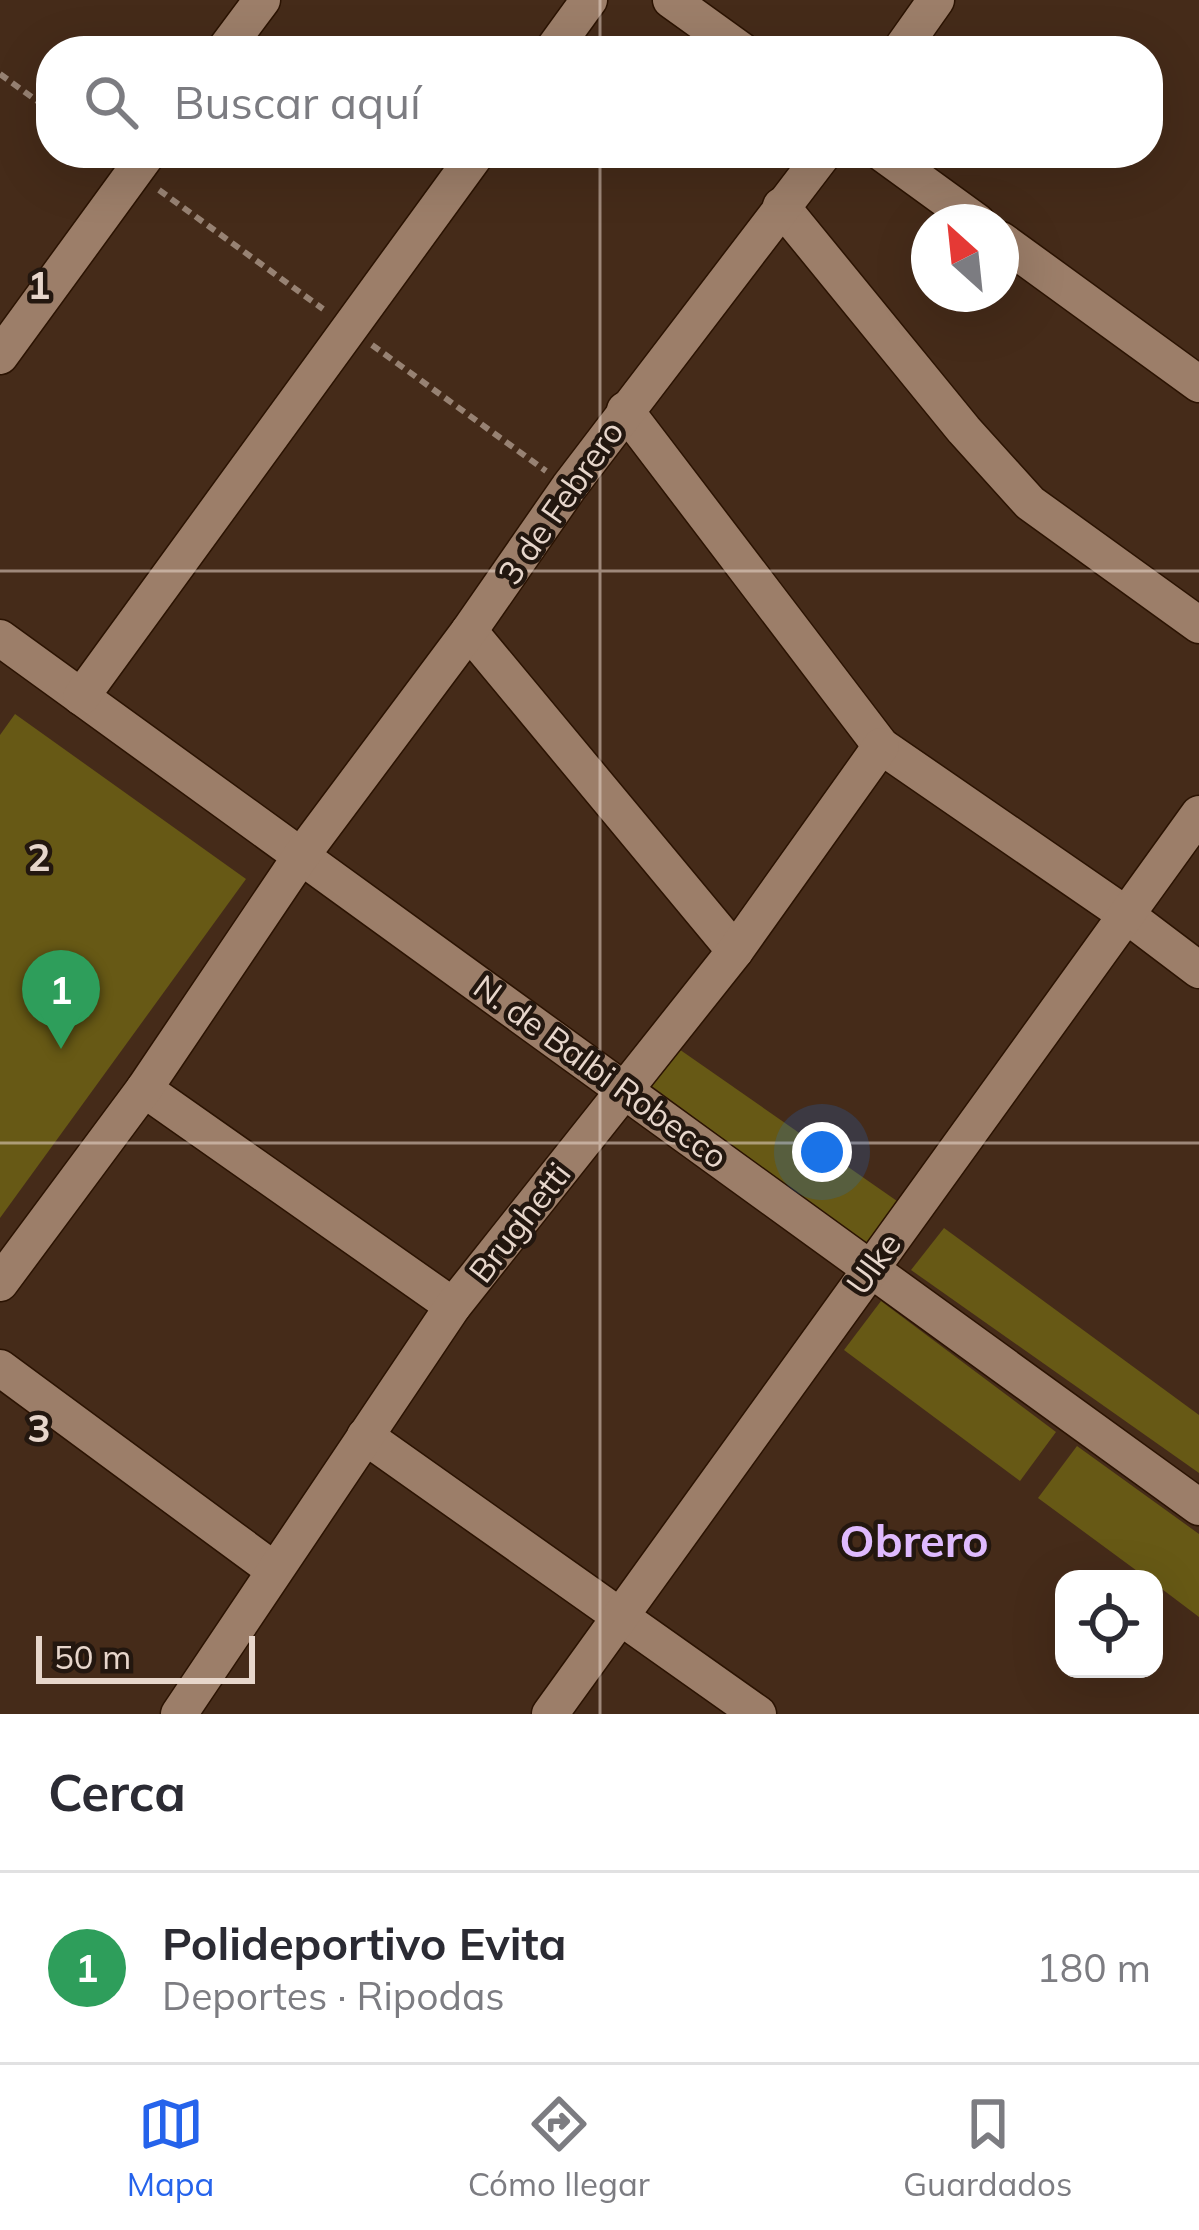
<!DOCTYPE html>
<html lang="es">
<meta charset="utf-8">
<style>
:root{--surface:#fff;--page:#f2f2f3;--text:#2b2b33;--muted:#7c7c81;--line:#e1e1e2;--accent:#2563eb}
body{margin:0;font-family:Mulish,sans-serif;background:var(--page);color:var(--text)}
.controls{position:absolute;right:36px;bottom:36px;display:grid;overflow:hidden;border-radius:24px;box-shadow:0 12px 48px #0002}
.controls button{width:108px;height:108px;display:grid;place-items:center;padding:0;border:0;border-bottom:3px solid var(--line);background:var(--surface);color:var(--text);font:60px sans-serif}
.compass{position:absolute;left:911px;top:204px;width:108px;height:108px;border-radius:50%;background:var(--surface);box-shadow:0 12px 48px #0002;rotate:333deg}
.scale{position:absolute;left:36px;bottom:30px;width:219px;box-sizing:border-box;padding-left:12px;border:6px solid #e7d6cb;border-top:0;font-size:33px;line-height:42px;white-space:nowrap;color:#e7d6cb;-webkit-text-stroke:9px #23170f;paint-order:stroke}
.you{position:absolute;left:822px;top:1152px;width:42px;height:42px;margin:-30px;border:9px solid #fff;border-radius:50%;background:#1a73e8;box-shadow:0 0 0 18px #1a73e833}
.badge{display:grid;place-items:center;width:78px;height:78px;border-radius:50%;background:var(--accent);color:#fff;font-size:39px;font-weight:700}
.pin{position:absolute;translate:-50% -99px;filter:drop-shadow(0 3px 6px #0008)}
.pin::after{content:'';position:absolute;top:63px;width:42px;height:36px;background:inherit;clip-path:polygon(0 0,100% 0,50% 100%)}
.list{margin:0;padding:0;list-style:none}
h2{display:flex;justify-content:space-between;align-items:center;height:156px;margin:0;padding:0 48px;font-size:51px}
h2 small{font-size:39px;font-weight:400;color:var(--muted)}
.list li{display:grid;grid-template-columns:78px 1fr auto;gap:36px;align-items:center;box-sizing:border-box;height:192px;padding:0 48px;border-top:3px solid var(--line)}
.list b{display:block;font-size:45px;white-space:nowrap}
.list p{margin:0;font-size:39px;white-space:nowrap;color:var(--muted)}
.list em{font-size:39px;font-style:normal;color:var(--muted)}
.icon{flex:none;width:66px;height:66px;fill:none;stroke:currentColor;stroke-width:2;stroke-linecap:round;stroke-linejoin:round}
.map{position:relative;flex:none;width:1199px;height:1714px;overflow:hidden}
.search{position:absolute;background:var(--surface);box-shadow:0 12px 48px #0002;left:36px;right:36px;top:36px;height:132px;display:flex;align-items:center;gap:30px;box-sizing:border-box;padding:0 42px;border-radius:48px;color:var(--muted);font-size:45px}
.sheet{height:348px;background:var(--surface)}
nav{display:flex;justify-content:space-around;align-items:center;box-sizing:border-box;height:168px;border-top:3px solid var(--line);background:var(--surface);font-size:33px;color:var(--muted)}
nav a{display:grid;justify-items:center;gap:6px}
nav .on{color:var(--accent)}
.map>svg:first-child{display:block}
.green{fill:#675915}
.lines{fill:none;stroke-linecap:round;stroke-linejoin:round}
.minor-casing{stroke:#2b1302;stroke-width:39}
.path{stroke:#978273;stroke-width:6;stroke-dasharray:9 6;stroke-linecap:butt}
.minor{stroke:#9c7e69;stroke-width:36}
.grid{fill:none;stroke:#e7d6cb;stroke-width:3;stroke-opacity:0.55}
.labels{text-anchor:middle;dominant-baseline:central;stroke-width:9;stroke-linejoin:round;paint-order:stroke}
.street-label{font-size:33px;fill:#e7d6cb;stroke:#23170f}
.district-label{font-size:45px;font-weight:bold;fill:#dfbafe;stroke:#23170f}
.grid-label{font-size:39px;text-anchor:middle;font-weight:bold;fill:#e7d6cb;stroke:#23170f;stroke-width:9;stroke-linejoin:round;paint-order:stroke}
</style>
<div class="map">
<svg width="1199" height="1714" viewBox="0 0 1199 1714">
<rect width="100%" height="100%" fill="#452b19"/>
<g class="green">
<polygon points="15,714 246,879 0,1218 0,735"/>
<polygon points="676,1047 897,1201 868,1245 649,1084"/>
<polygon points="944,1228 1199,1415 1199,1473 911,1270"/>
<polygon points="881,1301 1056,1432 1020,1481 844,1350"/>
<polygon points="1077,1446 1199,1534 1199,1617 1154,1583 1154,1579 1148,1579 1038,1498"/>
</g>
<g class="lines">
<g class="minor-casing">
<g id="minor">
<polyline points="671,0 742,51"/>
<polyline points="224,51 262,0"/>
<polyline points="552,51 589,0"/>
<polyline points="900,51 936,0"/>
<polyline points="882,153 977,222"/>
<polyline points="781,206 964,430 1030,503 1199,625"/>
<polyline points="1001,240 1199,384"/>
<polyline points="0,356 148,153"/>
<polyline points="625,410 881,746 1125,914 1199,970"/>
<polyline points="469,631 735,951"/>
<polyline points="0,638 1199,1507"/>
<polyline points="81,697 477,153"/>
<polyline points="144,1089 453,1306"/>
<polyline points="0,1283 144,1089 301,856 469,631 569,487 824,153"/>
<polyline points="0,1368 274,1570"/>
<polyline points="365,1436 758,1714"/>
<polyline points="179,1714 453,1306 735,951 881,746"/>
<polyline points="550,1714 1199,814"/>
</g>
</g>
<g class="path">
<polyline points="0,74 51,111"/>
<polyline points="159,190 323,309"/>
<polyline points="372,345 546,471"/>
</g>
<use href="#minor" class="minor"/>
</g>
<path class="grid" d="M600,0V51M600,153V1714M0,571H1199M0,1143H1199"/>
<g class="labels">
<g class="street-label">
<text transform="translate(560 502) rotate(-55)">3 de Febrero</text>
<text transform="translate(601 1071) rotate(36)">N. de Balbi Robecco</text>
<text transform="translate(519 1222) rotate(-52)">Brughetti</text>
<text transform="translate(873 1263) rotate(-54)">Ulke</text>
</g>
<g class="district-label">
<text x="914" y="1540">Obrero</text>
</g>
</g>
<g class="grid-label">
<text x="39" y="299">1</text>
<text x="39" y="871">2</text>
<text x="39" y="1442">3</text>
</g>
</svg>
<div class="controls">
<button><svg class="icon" aria-label="locate" viewBox="0 0 24 24"><circle cx="12" cy="12" r="6"/><path d="M12 2v4M12 18v4M2 12h4M18 12h4"/></svg></button>
</div>
<svg class="compass" viewBox="-18 -18 36 36"><path d="M0-13l5 13h-10z" fill="#e53935"/><path d="M0 13l5-13h-10z" fill="#7c7c81"/></svg>
<div class="scale">50 m</div>
<div class="you"></div>
<div class="pin badge" style="left:61px;top:1049px;background:#2e9e5b">1</div>
<div class="search"><svg class="icon" aria-label="search" viewBox="0 0 24 24"><circle cx="10" cy="10" r="6"/><path d="M15 15l6 6"/></svg>Buscar aquí</div>
</div>
<section class="sheet">
<h2>Cerca<small></small></h2>
<ul class="list">
<li><span class="badge" style="background:#2e9e5b">1</span><div><b>Polideportivo Evita</b><p>Deportes · Ripodas</p></div><em>180 m</em></li>
</ul>
</section>
<nav>
<a class="on"><svg class="icon" aria-label="map" viewBox="0 0 24 24"><path d="M3 6l6-2 6 2 6-2v14l-6 2-6-2-6 2zM9 4v14M15 6v14"/></svg>Mapa</a>
<a><svg class="icon" aria-label="directions" viewBox="0 0 24 24"><path d="M12 3l9 9-9 9-9-9zM9 14v-3h6M13 9l2 2-2 2"/></svg>Cómo llegar</a>
<a><svg class="icon" aria-label="saved" viewBox="0 0 24 24"><path d="M7 4h10v16l-5-4-5 4z"/></svg>Guardados</a>
</nav>
